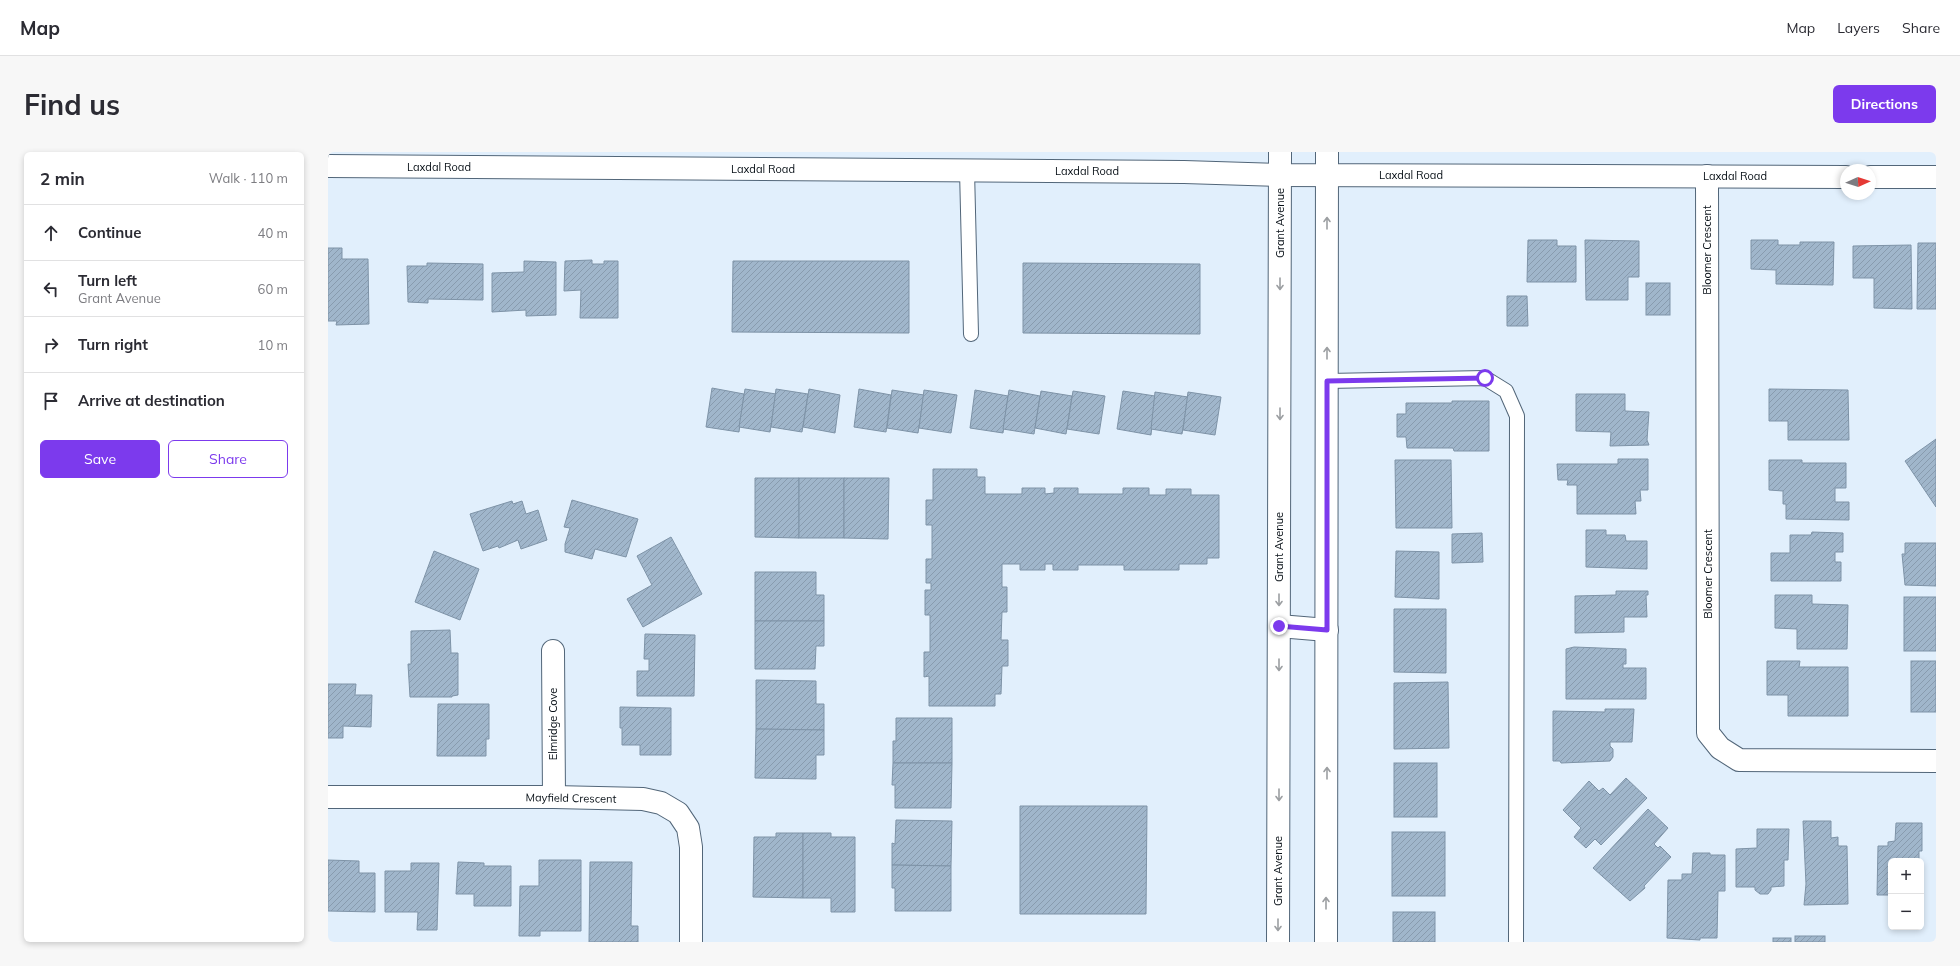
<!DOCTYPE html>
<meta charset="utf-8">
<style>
:root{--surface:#fff;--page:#f7f7f7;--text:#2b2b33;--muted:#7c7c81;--line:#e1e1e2;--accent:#7c3aed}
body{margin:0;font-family:Mulish,sans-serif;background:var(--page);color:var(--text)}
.controls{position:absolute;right:12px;bottom:12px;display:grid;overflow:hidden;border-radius:6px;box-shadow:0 2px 6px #0003}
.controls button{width:36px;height:36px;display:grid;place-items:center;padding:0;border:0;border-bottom:1px solid var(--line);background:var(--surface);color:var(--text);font:20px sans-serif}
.compass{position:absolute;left:1512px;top:12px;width:36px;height:36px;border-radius:50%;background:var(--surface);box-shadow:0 2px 6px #0003;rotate:87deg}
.stop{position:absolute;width:12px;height:12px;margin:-9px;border:3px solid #7c3aed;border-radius:50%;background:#fff}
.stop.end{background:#7c3aed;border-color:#fff;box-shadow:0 1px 4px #0008}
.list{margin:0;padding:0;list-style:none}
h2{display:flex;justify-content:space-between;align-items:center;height:52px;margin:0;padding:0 16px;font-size:17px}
h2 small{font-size:13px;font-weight:400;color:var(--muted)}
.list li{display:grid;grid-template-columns:26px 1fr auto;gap:12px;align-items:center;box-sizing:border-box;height:56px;padding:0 16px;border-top:1px solid var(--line)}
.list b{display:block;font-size:15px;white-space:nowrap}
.list p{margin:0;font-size:13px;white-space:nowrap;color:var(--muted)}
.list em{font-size:13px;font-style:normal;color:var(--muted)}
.actions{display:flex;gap:8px;padding:12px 16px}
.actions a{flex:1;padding:9px 0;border:1px solid var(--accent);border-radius:6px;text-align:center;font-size:14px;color:var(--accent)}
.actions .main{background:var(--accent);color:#fff}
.icon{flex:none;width:22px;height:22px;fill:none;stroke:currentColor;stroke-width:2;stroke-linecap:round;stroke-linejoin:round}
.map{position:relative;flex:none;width:1608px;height:790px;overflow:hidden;border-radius:6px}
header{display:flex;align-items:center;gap:24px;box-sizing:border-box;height:56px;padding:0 20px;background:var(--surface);border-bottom:1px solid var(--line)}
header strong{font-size:19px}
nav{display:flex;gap:22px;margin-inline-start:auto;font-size:14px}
.intro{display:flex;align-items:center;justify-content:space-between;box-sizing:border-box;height:96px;padding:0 24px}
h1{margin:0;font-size:28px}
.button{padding:10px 18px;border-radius:6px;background:var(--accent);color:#fff;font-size:14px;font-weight:700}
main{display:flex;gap:24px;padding:0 24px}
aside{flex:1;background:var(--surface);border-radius:6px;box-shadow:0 2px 6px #0003}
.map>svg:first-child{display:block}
.building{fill:url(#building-hatch);stroke:#7e93a7}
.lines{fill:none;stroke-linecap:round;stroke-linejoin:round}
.lane-casing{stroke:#526679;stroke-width:16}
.street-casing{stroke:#526679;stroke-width:24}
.secondary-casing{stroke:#526679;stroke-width:24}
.lane{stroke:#fff;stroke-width:14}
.street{stroke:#fff;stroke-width:22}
.secondary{stroke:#fff;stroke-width:22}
.oneway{stroke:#9c9fa2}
.route{stroke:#7c3aed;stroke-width:5}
.labels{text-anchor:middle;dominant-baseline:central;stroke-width:3;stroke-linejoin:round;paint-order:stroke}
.street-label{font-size:11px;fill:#070f16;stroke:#fff}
</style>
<header>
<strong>Map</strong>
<nav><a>Map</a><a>Layers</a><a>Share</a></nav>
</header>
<div class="intro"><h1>Find us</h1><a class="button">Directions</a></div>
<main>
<aside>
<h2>2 min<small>Walk · 110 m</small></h2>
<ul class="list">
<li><svg class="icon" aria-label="ahead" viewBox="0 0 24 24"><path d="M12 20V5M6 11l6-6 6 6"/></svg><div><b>Continue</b></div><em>40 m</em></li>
<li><svg class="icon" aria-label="left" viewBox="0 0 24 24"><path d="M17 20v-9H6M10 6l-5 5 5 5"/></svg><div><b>Turn left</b><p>Grant Avenue</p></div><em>60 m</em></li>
<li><svg class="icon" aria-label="right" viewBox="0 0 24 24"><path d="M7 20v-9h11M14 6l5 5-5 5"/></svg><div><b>Turn right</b></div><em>10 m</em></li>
<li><svg class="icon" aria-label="arrive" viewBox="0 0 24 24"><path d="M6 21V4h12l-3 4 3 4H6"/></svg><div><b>Arrive at destination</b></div></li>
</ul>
<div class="actions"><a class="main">Save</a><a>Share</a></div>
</aside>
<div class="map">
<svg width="1608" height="790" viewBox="0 0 1608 790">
<defs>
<pattern id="building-hatch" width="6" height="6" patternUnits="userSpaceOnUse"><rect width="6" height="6" fill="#a0b6cb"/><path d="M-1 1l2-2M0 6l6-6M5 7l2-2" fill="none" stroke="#889bae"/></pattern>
</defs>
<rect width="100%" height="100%" fill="#e1effc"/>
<g class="building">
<polygon points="1200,88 1229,88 1229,94 1248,94 1248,130 1199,130"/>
<polygon points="1257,88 1311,89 1311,125 1300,125 1300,148 1258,148"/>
<polygon points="1423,88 1450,88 1450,93 1472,93 1472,90 1506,90 1505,133 1448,132 1448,118 1423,117"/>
<polygon points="1590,91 1608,91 1608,157 1589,157"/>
<polygon points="1583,93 1584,157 1546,156 1546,126 1525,126 1525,94"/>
<polygon points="0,96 14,96 14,107 40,107 41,172 8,173 9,169 0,169"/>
<polygon points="264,108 264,112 276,112 276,109 290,109 290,166 252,166 253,138 236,139 237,109"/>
<polygon points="196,109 228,110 228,163 198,164 198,158 164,160 164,121 196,120"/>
<polygon points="405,109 581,109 581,181 404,180"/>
<polygon points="99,111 155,112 155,148 100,147 100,151 80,150 79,114 99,114"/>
<polygon points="695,111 872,112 872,182 695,181"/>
<rect x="1318" y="131" width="24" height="32"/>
<polygon points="1179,144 1199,144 1200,174 1179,174"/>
<polygon points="384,236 416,242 411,280 378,275"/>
<polygon points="417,237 448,242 442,280 411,275"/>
<polygon points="448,237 480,242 474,280 443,275"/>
<polygon points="481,237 512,243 507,281 475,275"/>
<polygon points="531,237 563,243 558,280 526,275"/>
<polygon points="1441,237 1520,238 1521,288 1460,288 1460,269 1441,269"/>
<polygon points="564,238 596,243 590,281 559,276"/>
<polygon points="596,238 629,243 623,281 591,276"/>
<polygon points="647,238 680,244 675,281 642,276"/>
<polygon points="681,238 712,244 706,282 675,277"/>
<polygon points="713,239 744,244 738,282 707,276"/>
<polygon points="745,239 777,244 771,282 739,277"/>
<polygon points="795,239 827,244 823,283 789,277"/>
<polygon points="827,240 860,245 854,282 823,277"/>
<polygon points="860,240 893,245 887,283 855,278"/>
<polygon points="1248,242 1297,242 1297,259 1321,260 1319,288 1321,293 1282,294 1283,280 1248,279"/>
<polygon points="1124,249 1161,249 1161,299 1126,299 1125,296 1079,296 1078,285 1069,285 1069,262 1078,262 1078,251 1124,251"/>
<polygon points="1608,287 1608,355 1577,309"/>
<polygon points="1290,307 1320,307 1320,338 1312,338 1313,349 1307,349 1308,362 1249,362 1249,333 1239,333 1240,328 1230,328 1229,312 1290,312"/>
<polygon points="1067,308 1123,308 1124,376 1068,376"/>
<polygon points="1441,308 1474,308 1474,311 1518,311 1518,336 1507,336 1507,350 1521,350 1521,368 1458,367 1458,352 1455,352 1455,339 1441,338"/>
<polygon points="605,317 649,317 649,325 657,325 657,342 694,342 694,336 717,336 717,342 726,341 726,336 750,336 750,342 795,342 795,336 821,336 821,343 838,343 838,337 863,337 863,343 891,343 891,406 879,406 879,412 851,412 851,418 796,418 796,413 750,413 750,418 725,418 725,412 717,412 717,418 692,418 692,412 674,412 674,435 679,435 679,460 674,460 673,488 680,488 680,514 674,514 673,542 667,542 667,554 601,554 601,524 596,525 596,500 602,500 602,463 597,463 597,438 603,438 603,431 598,431 598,407 604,407 604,373 598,373 598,348 605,348"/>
<polygon points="427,326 471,326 471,386 427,385"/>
<rect x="471" y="326" width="45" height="60"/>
<polygon points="516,326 561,326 560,387 516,386"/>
<polygon points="244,348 310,367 298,405 267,397 264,407 237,400 237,392 242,376 236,375"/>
<polygon points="184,349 185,352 194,349 198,362 210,358 219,388 193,397 190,388 171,396 170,394 155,399 142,362"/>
<polygon points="1258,378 1278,378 1278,383 1297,383 1298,389 1319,389 1319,417 1258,415"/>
<polygon points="1484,380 1515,381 1515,400 1507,400 1507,410 1513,410 1513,429 1443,429 1443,401 1462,401 1462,383 1483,383"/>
<polygon points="1154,381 1155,410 1124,411 1124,382"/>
<polygon points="343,385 374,442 315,475 299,447 324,433 309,404"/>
<polygon points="1577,391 1608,391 1608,434 1577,433 1574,402 1577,402"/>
<polygon points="106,399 151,417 132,468 87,450"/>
<polygon points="1068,399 1111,400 1111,447 1067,445"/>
<polygon points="427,420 488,420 488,443 496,443 496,469 427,469"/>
<polygon points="1288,439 1320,439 1320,443 1318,443 1319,465 1296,465 1296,480 1247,481 1247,444 1288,443"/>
<polygon points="1447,443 1484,443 1484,452 1520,453 1519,497 1469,497 1469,477 1447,476"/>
<rect x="1576" y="445" width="32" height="54"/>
<polygon points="1066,457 1118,457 1118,521 1066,520"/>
<polygon points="427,469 496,469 496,494 488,494 487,517 427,517"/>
<polygon points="122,478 123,501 130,501 130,543 124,544 124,545 82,545 80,512 83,512 83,479"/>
<polygon points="317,482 367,483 366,544 309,544 309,519 321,519 321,507 316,507"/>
<polygon points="1246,495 1298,497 1298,512 1295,512 1295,516 1318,516 1318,547 1238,547 1238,497"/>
<polygon points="1439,509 1472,509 1471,515 1520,515 1520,564 1460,564 1460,543 1439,543"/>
<rect x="1583" y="509" width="25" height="51"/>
<polygon points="428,528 488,529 488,552 496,552 496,578 428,577"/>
<polygon points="1120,530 1121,596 1066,597 1066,531"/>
<polygon points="0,532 28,532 27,543 44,543 43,575 15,574 15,586 0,586"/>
<polygon points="110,552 161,552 161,587 158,587 158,604 109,604"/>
<polygon points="292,555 343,556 343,603 312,603 312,593 294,593 294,576 292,576"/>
<polygon points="1277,557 1306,557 1304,590 1282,590 1282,594 1285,597 1285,605 1282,609 1233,611 1232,609 1225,609 1225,559 1277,560"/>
<polygon points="568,566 624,566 624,611 565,611 565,589 568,589"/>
<polygon points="428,577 496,578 496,603 488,603 488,627 427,626"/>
<polygon points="565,611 624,611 623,656 567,656 567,633 564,633"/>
<rect x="1066" y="611" width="43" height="54"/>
<polygon points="1298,626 1319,646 1273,693 1267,687 1258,696 1246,685 1253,676 1235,658 1261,629 1271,639 1275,636 1282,643"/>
<polygon points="692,654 819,654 818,762 692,762"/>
<polygon points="1320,657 1340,676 1326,692 1330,696 1332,694 1343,705 1316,734 1317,736 1302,749 1265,716"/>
<polygon points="568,668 624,669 623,714 564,713 564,691 567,692"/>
<polygon points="1475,669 1503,669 1503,686 1510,685 1510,694 1519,694 1520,752 1476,753 1478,732"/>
<polygon points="1568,671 1594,671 1594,699 1591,699 1591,709 1563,709 1563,743 1549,743 1550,694 1560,694 1560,690 1567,689"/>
<polygon points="1429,677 1461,677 1460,708 1456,708 1456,734 1443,735 1443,738 1440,742 1432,742 1427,738 1427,735 1408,735 1408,697 1429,696"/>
<rect x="1064" y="680" width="53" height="64"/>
<polygon points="448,681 475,681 475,746 425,745 426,685 448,685"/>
<polygon points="475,681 503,681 503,685 527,685 527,760 503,760 503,746 475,746"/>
<polygon points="1365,701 1382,701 1382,703 1397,703 1397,739 1390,739 1389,786 1372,786 1372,788 1339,786 1340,728 1354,728 1354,722 1364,722"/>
<polygon points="0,708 31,709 31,721 47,721 47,760 0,759"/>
<polygon points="211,708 253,708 253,779 212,779 212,784 191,784 192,734 211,734"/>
<polygon points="130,710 156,711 156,714 183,714 183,754 146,754 146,742 128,742"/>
<polygon points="262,710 304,710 303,774 310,774 310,790 261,790"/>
<polygon points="83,711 111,711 109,778 89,778 90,760 57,760 57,719 83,719"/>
<polygon points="564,713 623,714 623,759 567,759 567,736 564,736"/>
<rect x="1065" y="760" width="42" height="30"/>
<rect x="1467" y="784" width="30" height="6"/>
<rect x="1445" y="786" width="18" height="4"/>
</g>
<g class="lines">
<g class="lane-casing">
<g id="lane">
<polyline points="639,18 643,182"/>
<polyline points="999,229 1157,226 1178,239 1189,264 1188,790"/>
</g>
</g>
<g class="street-casing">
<g id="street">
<polyline points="0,14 856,20 952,23 1518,25"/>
<polyline points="1379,24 1380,581 1392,596 1411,608 1608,609"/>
<polyline points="1542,25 1608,25"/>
<polyline points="225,499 226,645"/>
<polyline points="0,645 226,645 315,647 333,651 350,661 360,676 363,695 363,790"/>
</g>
</g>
<g class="secondary-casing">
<g id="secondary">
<polyline points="951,474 999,478"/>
<polyline points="950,790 952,0"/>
<polyline points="998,790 999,0"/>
</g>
</g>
<use href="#lane" class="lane"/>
<use href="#street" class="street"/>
<use href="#secondary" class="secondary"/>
</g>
<defs><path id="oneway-shaft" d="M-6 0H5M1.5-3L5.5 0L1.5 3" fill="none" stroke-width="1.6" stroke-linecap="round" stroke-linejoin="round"/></defs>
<g class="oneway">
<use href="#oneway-shaft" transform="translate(999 71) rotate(-90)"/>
<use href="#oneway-shaft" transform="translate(952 132) rotate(90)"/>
<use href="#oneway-shaft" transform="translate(999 201) rotate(-90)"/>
<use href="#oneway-shaft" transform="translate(952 262) rotate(90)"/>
<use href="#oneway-shaft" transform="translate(951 448) rotate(90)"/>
<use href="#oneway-shaft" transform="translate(951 513) rotate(90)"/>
<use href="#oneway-shaft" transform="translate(999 621) rotate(-90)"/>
<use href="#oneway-shaft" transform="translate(951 643) rotate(90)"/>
<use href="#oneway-shaft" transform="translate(998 751) rotate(-90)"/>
<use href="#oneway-shaft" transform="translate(950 773) rotate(90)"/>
</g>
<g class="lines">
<polyline class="route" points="951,474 999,478 999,229 1157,226"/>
</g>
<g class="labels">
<g class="street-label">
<text x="111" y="15">Laxdal Road</text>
<text x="435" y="17">Laxdal Road</text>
<text x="759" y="19">Laxdal Road</text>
<text x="1083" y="23">Laxdal Road</text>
<text x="1407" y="24">Laxdal Road</text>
<text transform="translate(952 71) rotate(-90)">Grant Avenue</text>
<text transform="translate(1379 98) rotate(-90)">Bloomer Crescent</text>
<text transform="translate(951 395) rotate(-90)">Grant Avenue</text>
<text transform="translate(1380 422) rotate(-90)">Bloomer Crescent</text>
<text transform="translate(225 572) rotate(-90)">Elmridge Cove</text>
<text transform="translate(243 646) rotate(1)">Mayfield Crescent</text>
<text transform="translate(950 719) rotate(-90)">Grant Avenue</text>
</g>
</g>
</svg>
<div class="controls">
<button>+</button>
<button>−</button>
</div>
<svg class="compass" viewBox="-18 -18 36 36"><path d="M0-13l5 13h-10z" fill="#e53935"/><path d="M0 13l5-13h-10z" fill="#7c7c81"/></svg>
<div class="stop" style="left:1157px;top:226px"></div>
<div class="stop end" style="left:951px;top:474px"></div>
</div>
</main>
